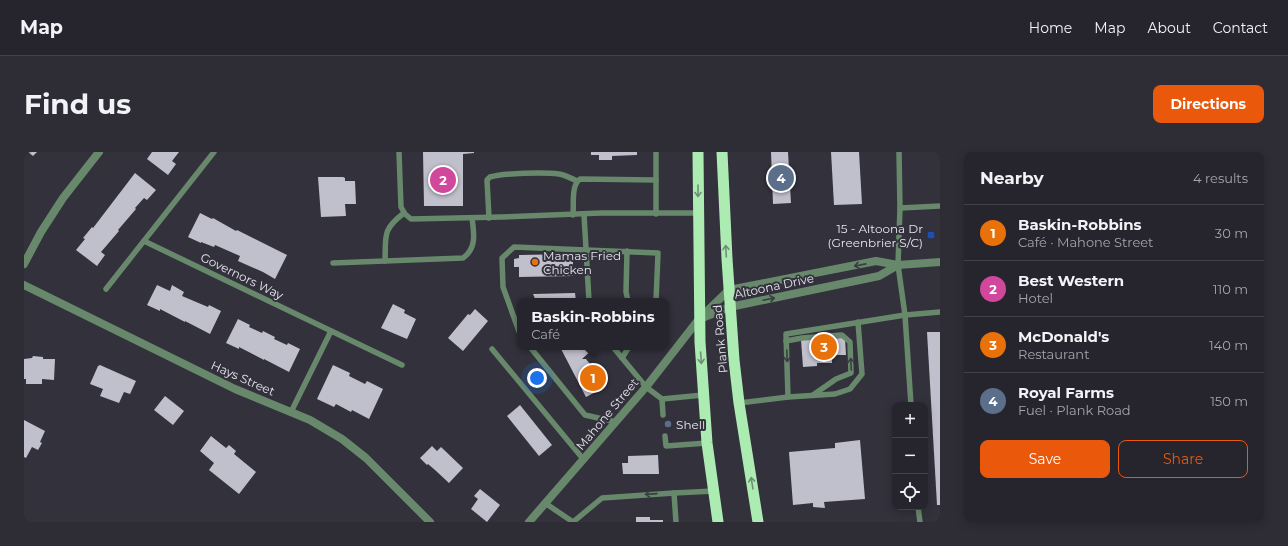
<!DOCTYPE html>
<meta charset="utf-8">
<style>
:root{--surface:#26252d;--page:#2e2d35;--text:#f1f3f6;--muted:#a4a5aa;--line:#424249;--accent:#ea580c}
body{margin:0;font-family:Montserrat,sans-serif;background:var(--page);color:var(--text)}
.controls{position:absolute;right:12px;bottom:12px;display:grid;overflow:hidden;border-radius:8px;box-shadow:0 2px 10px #0003}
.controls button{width:36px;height:36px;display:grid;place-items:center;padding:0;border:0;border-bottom:1px solid var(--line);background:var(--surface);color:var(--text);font:20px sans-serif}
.you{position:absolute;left:513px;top:226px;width:14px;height:14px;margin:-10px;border:3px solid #fff;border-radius:50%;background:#1a73e8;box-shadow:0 0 0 6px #1a73e833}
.badge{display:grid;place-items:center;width:26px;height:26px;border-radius:50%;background:var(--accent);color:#fff;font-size:13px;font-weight:700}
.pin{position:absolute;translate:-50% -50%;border:2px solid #fff;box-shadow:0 1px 4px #0006}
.popup{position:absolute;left:493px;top:146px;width:152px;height:52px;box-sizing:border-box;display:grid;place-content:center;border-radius:8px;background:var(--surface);filter:drop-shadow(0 1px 3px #0005);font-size:13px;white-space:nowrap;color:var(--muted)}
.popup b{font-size:15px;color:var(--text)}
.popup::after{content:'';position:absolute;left:50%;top:100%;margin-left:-8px;border:8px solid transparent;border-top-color:var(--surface)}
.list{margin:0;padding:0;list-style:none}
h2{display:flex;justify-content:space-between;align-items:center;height:52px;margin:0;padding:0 16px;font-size:17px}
h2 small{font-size:13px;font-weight:400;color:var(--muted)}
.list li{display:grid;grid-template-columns:26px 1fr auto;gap:12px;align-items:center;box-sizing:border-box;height:56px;padding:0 16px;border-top:1px solid var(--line)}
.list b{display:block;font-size:15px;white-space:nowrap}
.list p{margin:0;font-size:13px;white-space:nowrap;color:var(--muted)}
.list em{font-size:13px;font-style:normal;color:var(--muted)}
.actions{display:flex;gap:8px;padding:12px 16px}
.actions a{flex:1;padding:9px 0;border:1px solid var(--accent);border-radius:8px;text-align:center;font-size:14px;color:var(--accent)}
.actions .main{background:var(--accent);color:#fff}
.icon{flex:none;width:22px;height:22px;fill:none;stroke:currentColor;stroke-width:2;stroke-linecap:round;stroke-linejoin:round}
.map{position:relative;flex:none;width:916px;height:370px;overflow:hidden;border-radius:8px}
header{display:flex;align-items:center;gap:24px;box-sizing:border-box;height:56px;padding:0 20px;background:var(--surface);border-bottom:1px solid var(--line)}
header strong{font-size:19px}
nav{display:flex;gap:22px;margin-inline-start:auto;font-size:14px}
.intro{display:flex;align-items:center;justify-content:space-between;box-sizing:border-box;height:96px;padding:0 24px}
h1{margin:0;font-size:28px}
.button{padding:10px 18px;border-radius:8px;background:var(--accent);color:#fff;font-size:14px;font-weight:700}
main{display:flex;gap:24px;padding:0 24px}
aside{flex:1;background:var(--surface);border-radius:8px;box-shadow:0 2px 10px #0003}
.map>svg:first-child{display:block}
.building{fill:#c0bfcc}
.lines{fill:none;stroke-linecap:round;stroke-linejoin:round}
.service{stroke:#68886c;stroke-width:5.5}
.minor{stroke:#68886c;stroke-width:8}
.trunk{stroke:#acecb3;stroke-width:11}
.oneway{stroke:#6f8e78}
.oneway2{stroke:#3a3e43}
.transit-dot{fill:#1a4fb4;stroke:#32313c;stroke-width:1.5}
.food-dot{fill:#e8710a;stroke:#32313c;stroke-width:1.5}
.service-dot{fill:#5c6f8a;stroke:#32313c;stroke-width:1.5}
.labels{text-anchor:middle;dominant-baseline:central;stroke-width:4;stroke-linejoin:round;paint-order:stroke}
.poi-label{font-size:12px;fill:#e6e5ed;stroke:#32313c;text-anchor:start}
.street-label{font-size:12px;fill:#e6e5ed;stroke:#32313c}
</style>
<header>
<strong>Map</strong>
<nav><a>Home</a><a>Map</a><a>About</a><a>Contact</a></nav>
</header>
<div class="intro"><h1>Find us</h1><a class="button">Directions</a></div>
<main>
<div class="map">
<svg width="916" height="370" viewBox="0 0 916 370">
<rect width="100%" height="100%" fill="#32313c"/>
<g class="building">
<polygon points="4,0 13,0 9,4"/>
<polygon points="128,0 155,0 148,9 152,12 144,23 123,7"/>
<polygon points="399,0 450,0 450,1 439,2 439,54 400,54"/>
<polygon points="567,0 613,0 613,3 588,4 588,8 575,8 575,3 567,3"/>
<polygon points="747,0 764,0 767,51 749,52"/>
<polygon points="807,0 835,0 838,52 810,53"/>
<polygon points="111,21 132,38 123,48 120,46 111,56 112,57 94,78 95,79 77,100 81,103 73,114 52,98 61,87 59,86 68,75 69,76"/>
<polygon points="294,25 319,25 321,26 321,29 331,29 332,52 321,52 322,64 297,65"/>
<polygon points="176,61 188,67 189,66 212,79 213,78 263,103 251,127 239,120 214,109 216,104 191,93 190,95 177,90 177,91 164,85"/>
<polygon points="549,102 549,124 495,125 495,115 490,115 490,107 495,106 495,103"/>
<polygon points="133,133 146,139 148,133 160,140 158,144 184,155 185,153 197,159 186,182 161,169 161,170 136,157 136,159 123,153"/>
<polygon points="551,141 552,149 512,149 509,142"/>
<polygon points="369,152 381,158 380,161 392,167 383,187 357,176"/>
<polygon points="451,157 464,169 439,199 424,186 444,162 446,163"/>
<polygon points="214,167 226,173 225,175 238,181 239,179 251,185 250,187 263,193 264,191 276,197 265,220 240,207 240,208 215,195 215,197 202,191"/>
<polygon points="903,180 916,180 916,353 913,353"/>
<polygon points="821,186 822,203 808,203 808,211 793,211 793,214 779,215 777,188"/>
<polygon points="536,195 571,195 558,207 562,207 582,233 581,235 562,245"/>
<polygon points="9,204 19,205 19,207 31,207 30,228 18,227 18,232 2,232 2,227 0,227 0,207 8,206"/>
<polygon points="76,213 112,229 106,242 100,240 95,251 76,244 79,237 66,232 74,214"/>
<polygon points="309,213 326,221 325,224 341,232 343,229 359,237 345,267 328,258 327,260 312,252 310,255 293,247"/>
<polygon points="141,244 160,259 149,273 130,258"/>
<polygon points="496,253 528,293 515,304 483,264"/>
<polygon points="0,268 21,279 16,290 18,291 14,298 8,295 2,306 0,305"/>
<polygon points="187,284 202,296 205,293 212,299 210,302 232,320 215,342 185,318 190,311 176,299"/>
<polygon points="836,288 841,347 800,350 801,356 789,355 789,351 769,353 765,300 811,296 811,291"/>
<polygon points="408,294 413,299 417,295 439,316 425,331 411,318 404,312 403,313 396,306"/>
<polygon points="634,303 635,322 599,322 598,311 604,311 604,304"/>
<polygon points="456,337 476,353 463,370 447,357 454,347 450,344"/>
<polygon points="612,365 626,365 626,368 639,368 639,370 612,370"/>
</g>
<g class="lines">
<g class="service">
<polyline points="375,0 377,55 381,62 387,67 477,65 577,61 674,61"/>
<polyline points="875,0 876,56 874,113 881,163 887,253"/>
<polyline points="876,56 916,54"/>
<polyline points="560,62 565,149"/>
<polyline points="632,62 632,0"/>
<path d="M549,63C550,53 547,33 556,27L632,28"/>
<path d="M465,66L463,28L466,25C480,21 520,20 535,22C541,23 547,26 553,29"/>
<polyline points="120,89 378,213"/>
<polyline points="603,99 602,140 604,149"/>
<path d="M361,109C362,83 358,78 380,61"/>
<path d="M309,111L439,106C453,96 450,81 448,66"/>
<polyline points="82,137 190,0"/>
<polyline points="496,182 479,135 478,106 490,95 634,101 632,149"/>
<polyline points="762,189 778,186 818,183 826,190 827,221 812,227 789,243"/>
<polyline points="506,195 561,263 592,270"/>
<polyline points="589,195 622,235 638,247 639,263"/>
<polyline points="468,197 560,308"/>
<polyline points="598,206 605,195"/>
<polyline points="764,245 762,182 881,163 916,160"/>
<polyline points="638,247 679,243"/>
<polyline points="715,251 764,245 811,242 826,237 838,222 834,170"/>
<polyline points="267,260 307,179"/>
<polyline points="641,284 642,294 683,291"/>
<polyline points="650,341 690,339"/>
<polyline points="521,351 549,370"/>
<polyline points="894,355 896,370"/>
<polyline points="549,370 578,346 650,341 652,370"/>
</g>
<g class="minor">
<polyline points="0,112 17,80 39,46 75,0"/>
<polyline points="0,133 211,237 286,268 318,287 342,306 406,370"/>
<polyline points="678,166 706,155 855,124 874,113"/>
<polyline points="505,370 622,235 675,167 705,138 852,109 874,113 916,110"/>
</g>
<g class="trunk">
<polyline points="674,0 676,190 683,291 694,370"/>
<polyline points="698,0 703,107 710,208 715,251 734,370"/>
</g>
</g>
<defs><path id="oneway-shaft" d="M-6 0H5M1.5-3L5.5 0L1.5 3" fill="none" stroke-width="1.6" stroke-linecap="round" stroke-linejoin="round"/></defs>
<g class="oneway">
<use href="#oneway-shaft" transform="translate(674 39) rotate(90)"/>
<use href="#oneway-shaft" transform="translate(702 99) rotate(-93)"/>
<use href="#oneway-shaft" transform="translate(677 206) rotate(86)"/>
<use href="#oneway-shaft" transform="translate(728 331) rotate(-99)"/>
</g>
<g class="oneway2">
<use href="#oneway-shaft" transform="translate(836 113) rotate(169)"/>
<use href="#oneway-shaft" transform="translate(745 147) rotate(-12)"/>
<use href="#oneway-shaft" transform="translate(763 204) rotate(88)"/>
<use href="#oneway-shaft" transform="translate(827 212) rotate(-93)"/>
<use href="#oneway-shaft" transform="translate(627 342) rotate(176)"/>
</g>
<rect class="transit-dot" x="903" y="79" width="8" height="8" rx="2"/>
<circle class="food-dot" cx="511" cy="110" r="4"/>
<circle class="service-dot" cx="644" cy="272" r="4"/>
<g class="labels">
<g class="poi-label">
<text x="899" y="76" text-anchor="end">15 - Altoona Dr<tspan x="899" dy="14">(Greenbrier S/C)</tspan></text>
<text x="519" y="103">Mamas Fried<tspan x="519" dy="14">Chicken</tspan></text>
<text x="652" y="272">Shell</text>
</g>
<g class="street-label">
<text transform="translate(218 124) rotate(26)">Governors Way</text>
<text transform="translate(750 134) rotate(-12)">Altoona Drive</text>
<text transform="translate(696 187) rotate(-95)">Plank Road</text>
<text transform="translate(219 226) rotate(24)">Hays Street</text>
<text transform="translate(583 262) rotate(-50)">Mahone Street</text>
</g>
</g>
</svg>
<div class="controls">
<button>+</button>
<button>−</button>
<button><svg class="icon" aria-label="locate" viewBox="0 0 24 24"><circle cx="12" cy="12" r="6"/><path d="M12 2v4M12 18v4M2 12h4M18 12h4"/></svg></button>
</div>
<div class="you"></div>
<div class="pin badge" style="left:569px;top:226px;background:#e8710a">1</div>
<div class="popup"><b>Baskin-Robbins</b>Café</div>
<div class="pin badge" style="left:419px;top:28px;background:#d1479c">2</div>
<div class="pin badge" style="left:800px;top:195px;background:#e8710a">3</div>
<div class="pin badge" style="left:757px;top:26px;background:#5c6f8a">4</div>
</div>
<aside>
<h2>Nearby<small>4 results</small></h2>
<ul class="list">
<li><span class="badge" style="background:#e8710a">1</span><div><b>Baskin-Robbins</b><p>Café · Mahone Street</p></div><em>30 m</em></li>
<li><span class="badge" style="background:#d1479c">2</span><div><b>Best Western</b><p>Hotel</p></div><em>110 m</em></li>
<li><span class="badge" style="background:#e8710a">3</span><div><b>McDonald's</b><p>Restaurant</p></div><em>140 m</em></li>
<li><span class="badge" style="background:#5c6f8a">4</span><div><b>Royal Farms</b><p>Fuel · Plank Road</p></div><em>150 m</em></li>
</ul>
<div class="actions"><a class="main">Save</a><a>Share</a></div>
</aside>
</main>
